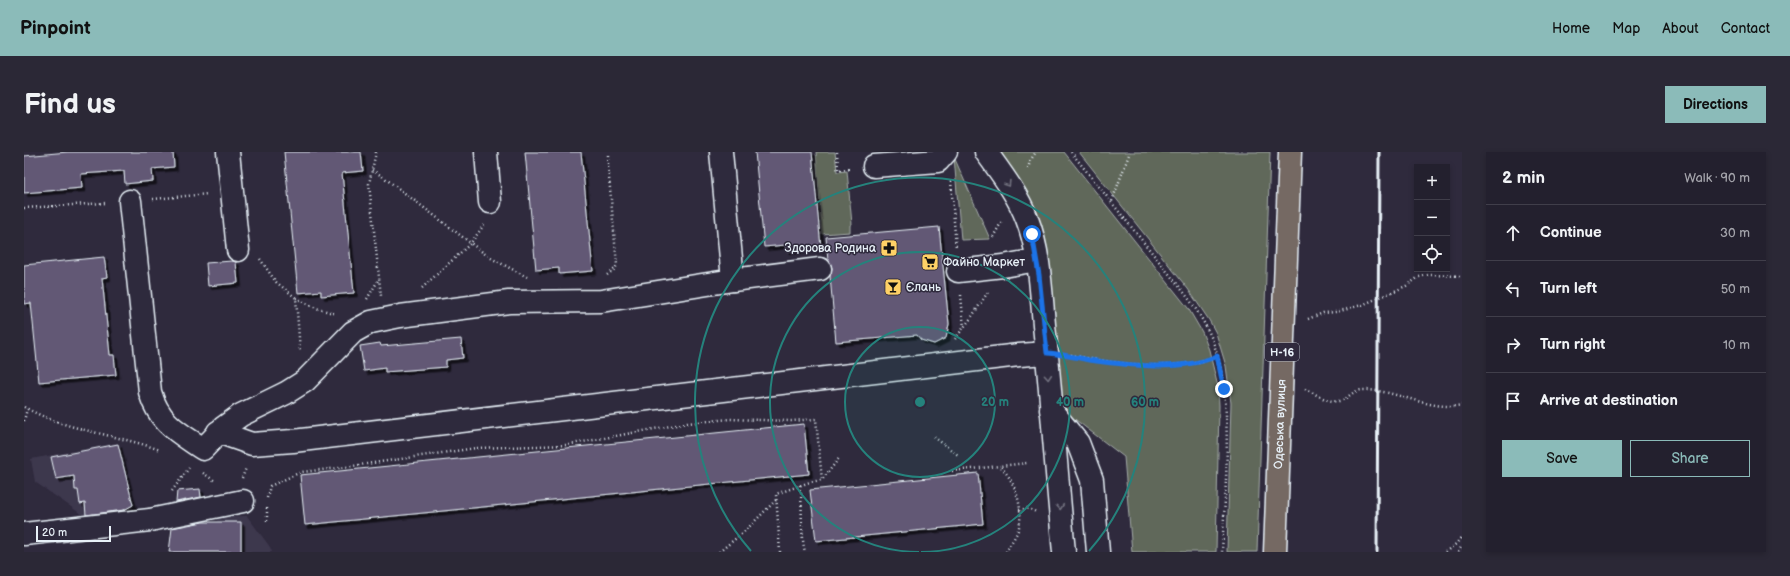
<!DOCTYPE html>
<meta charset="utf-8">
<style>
:root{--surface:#23202e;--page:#2b2836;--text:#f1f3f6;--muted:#a3a3aa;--line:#403e4a;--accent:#8bbbb9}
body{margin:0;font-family:"Balsamiq Sans",sans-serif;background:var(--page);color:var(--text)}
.controls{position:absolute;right:12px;top:12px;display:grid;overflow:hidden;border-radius:0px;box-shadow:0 2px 6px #0003}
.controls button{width:36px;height:36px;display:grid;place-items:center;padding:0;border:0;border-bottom:1px solid var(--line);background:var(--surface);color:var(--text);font:20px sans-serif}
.scale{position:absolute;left:12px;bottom:10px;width:75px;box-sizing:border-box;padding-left:4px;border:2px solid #e8f1f8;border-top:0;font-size:11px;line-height:14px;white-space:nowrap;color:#e8f1f8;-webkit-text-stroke:3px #2f2a3d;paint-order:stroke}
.stop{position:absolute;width:12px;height:12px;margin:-9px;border:3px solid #1a73e8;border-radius:50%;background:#fff}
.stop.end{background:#1a73e8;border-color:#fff;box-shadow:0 1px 4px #0008}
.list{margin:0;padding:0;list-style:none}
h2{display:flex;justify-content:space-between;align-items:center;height:52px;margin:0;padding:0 16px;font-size:17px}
h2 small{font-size:13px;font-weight:400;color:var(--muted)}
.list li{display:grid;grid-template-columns:26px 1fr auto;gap:12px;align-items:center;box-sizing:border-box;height:56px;padding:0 16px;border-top:1px solid var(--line)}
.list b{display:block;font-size:15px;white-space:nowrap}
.list em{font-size:13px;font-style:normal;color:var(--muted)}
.actions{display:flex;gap:8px;padding:12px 16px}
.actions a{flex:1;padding:9px 0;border:1px solid var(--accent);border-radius:0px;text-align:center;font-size:14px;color:var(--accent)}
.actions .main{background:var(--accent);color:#111}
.icon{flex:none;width:22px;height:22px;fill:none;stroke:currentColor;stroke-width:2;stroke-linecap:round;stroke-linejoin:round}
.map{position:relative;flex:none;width:1438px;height:400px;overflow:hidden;border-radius:0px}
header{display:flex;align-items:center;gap:24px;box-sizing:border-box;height:56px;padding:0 20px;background:var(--accent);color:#111}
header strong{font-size:19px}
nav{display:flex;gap:22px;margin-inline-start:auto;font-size:14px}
.intro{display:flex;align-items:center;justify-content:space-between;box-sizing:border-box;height:96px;padding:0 24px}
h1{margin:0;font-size:28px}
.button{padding:10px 18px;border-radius:0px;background:var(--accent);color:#111;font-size:14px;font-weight:700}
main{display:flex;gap:24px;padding:0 24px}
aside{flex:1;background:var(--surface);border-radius:0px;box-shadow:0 2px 6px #0003}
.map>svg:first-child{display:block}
.built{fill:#3e384e}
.green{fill:#61675a;stroke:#a4aca9}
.building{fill:#625874;stroke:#e8f1f8;filter:url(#shadow)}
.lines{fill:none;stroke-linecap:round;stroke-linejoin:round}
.minor-casing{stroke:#e8f1f8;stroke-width:25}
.major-casing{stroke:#e8f1f8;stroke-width:25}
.path{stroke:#e8f1f8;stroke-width:2.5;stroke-dasharray:1 3;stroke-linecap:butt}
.minor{stroke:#2f2a3d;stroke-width:22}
.major{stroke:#756964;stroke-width:22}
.rail{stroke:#e8f1f8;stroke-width:3}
.oneway{stroke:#70707e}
.route{stroke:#1a73e8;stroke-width:5}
.ring{fill:none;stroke:#25827c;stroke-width:2}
.labels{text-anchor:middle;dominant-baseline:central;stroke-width:3;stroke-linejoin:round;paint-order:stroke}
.shield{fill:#2f2a3d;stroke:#b0b5c0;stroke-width:1}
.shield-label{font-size:11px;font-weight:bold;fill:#e8f1f8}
.poi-label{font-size:12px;fill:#e8f1f8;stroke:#2f2a3d;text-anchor:start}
.street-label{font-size:12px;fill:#e8f1f8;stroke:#2f2a3d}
.centre{fill:#25827c;stroke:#2f2a3d;stroke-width:2}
.ring-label{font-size:12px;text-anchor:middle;font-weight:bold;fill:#25827c;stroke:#2f2a3d;stroke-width:3;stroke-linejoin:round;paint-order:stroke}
</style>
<header>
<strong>Pinpoint</strong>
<nav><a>Home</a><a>Map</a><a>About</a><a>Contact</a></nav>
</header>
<div class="intro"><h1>Find us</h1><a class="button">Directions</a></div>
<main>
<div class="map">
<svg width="1438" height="400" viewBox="0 0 1438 400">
<defs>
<filter id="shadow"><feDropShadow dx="3.5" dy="3.5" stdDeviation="0" flood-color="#0009"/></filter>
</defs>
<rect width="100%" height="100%" fill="#2f2a3d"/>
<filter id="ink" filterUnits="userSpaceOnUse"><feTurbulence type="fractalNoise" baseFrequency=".025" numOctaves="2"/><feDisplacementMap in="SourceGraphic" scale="8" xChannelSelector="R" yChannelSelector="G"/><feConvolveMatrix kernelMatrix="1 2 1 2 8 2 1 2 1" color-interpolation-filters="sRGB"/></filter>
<g filter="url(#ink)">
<g class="built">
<polygon points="93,291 105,364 63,366 11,330 7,307"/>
<polygon points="223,364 246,395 248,400 196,400 193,365"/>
</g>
<g class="green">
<polygon points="792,0 811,0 813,20 823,19 828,72 826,73 826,80 798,82"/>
<polygon points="975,0 1040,0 1164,156 1178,180 1185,198 1194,235 1195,254 1192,400 1108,400 1100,305 1039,258 1031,170"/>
<polygon points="1055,0 1246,0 1233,400 1203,400 1207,251 1202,214 1192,181 1185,168 1164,137"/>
<polygon points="930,5 966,87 937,88"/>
</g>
<g class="building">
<polygon points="44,0 149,0 150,15 128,17 129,29 101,32 100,19 57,22 58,36 0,41 0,4"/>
<polygon points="260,0 337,0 339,19 318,21 330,141 297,144 297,139 274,141"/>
<polygon points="501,0 557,0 569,119 535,122 535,116 512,118"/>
<polygon points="731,0 788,0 797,96 763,99 762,93 740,95"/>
<polygon points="915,75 925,172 922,186 910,192 897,188 893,183 812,190 806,124 808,116 804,108 802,85"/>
<polygon points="80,105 83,125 78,126 86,203 90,203 92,223 15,230 7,151 0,152 0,113"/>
<polygon points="208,109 212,110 214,131 184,134 182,111"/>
<polygon points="437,187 439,206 422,208 422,215 361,220 361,216 340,219 336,194 356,191 357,194"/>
<polygon points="780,272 785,322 281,373 276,323"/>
<polygon points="94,292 109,353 100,358 62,363 61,351 56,352 54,338 51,338 50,324 32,327 27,305"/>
<polygon points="954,321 959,372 792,389 786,338"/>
<polygon points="176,337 177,345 152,350 153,339"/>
<polygon points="179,370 217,370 217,400 145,400 148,376"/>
</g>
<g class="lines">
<g class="minor-casing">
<g id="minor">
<polyline points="204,0 214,98"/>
<polyline points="462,0 466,50"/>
<path d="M962,0C977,21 994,43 1003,67C1017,103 1017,145 1021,183C1028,255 1033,328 1040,400"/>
<polyline points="850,14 914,9 922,0"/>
<path d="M106,49L126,240C135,271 154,280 179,297L199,276L217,263L262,241L281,229L329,180L347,170L376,164L485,150L577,149L709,128L697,0"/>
<polyline points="934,119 979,114 1013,108"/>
<polyline points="709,128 796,117"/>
<polyline points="1027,258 1054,291 1068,328 1074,400"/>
<polyline points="194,280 228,292 269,289 995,203 1023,201"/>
<polyline points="0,382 126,368 219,349"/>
</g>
</g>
<g class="major-casing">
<g id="major">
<path id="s1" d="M1251,400L1266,0"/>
</g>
</g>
<g class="path">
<polyline points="352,0 345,32 357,144"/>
<polyline points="813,0 814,18 827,17"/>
<path d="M1047,0L1158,138C1170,153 1180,169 1188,187C1211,248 1201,336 1198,400"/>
<polyline points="1004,17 1006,9 1012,0"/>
<polyline points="348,18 358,24 465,105 503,125"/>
<polyline points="927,29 932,96"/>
<polyline points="129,47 184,42"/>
<polyline points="1088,49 1106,0"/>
<polyline points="0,56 82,51"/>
<polyline points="969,85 978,69"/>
<polyline points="236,107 252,130 272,146 276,199"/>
<polyline points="583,123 591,117 593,113 584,14 584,0"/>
<polyline points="398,136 446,92 460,73"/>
<polyline points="937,143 940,176"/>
<polyline points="272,146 292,156 312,162"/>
<polyline points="343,147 355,127"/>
<polyline points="1284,167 1299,161 1312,160 1338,153 1382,134 1395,125 1404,123 1438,124"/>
<polyline points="931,187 947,166 964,140"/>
<path d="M1047,203C1088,212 1154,221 1193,204"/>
<path d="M1281,237C1291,241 1303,251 1315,249C1326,247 1327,237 1342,238C1376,239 1405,259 1438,253"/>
<path d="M0,255C45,280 89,281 136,298"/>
<polyline points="0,269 3,257"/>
<polyline points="910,285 934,303"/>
<polyline points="928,319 976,314"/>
<polyline points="179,321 191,329"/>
<polyline points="218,326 222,316"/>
<path d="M776,333C779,356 776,378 781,400"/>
<polyline points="148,339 165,316"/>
<polyline points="243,346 246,334 277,320 315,316 452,296 542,293 663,271 706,267 767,269 792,267 798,328"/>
<polyline points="995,358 1004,356 1012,360"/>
<polyline points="243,369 243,355"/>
<polyline points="695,400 721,379 752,348"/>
<polyline points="756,400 752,342 786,330 798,328 816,305"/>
<path d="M982,400C986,392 993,383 995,375C1000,355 990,327 976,314L1003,311"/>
<polyline points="1421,400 1432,392 1438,384"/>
<polyline points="1434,400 1438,394"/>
</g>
<use href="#minor" class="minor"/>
<use href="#major" class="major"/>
<polyline class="rail" points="1353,400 1355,0"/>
</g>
<defs><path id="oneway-chevron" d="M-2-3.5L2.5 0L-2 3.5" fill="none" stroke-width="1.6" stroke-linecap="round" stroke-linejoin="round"/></defs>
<g class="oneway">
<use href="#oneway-chevron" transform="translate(984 32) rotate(58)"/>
<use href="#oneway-chevron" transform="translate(1024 225) rotate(86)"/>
<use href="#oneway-chevron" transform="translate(1036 355) rotate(85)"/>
</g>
</g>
<g class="lines" filter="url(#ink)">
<path class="route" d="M1008,82L1015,123L1023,201C1037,202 1051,205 1065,208C1104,213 1157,220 1193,204L1200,237"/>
</g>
<circle cx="896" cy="250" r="75" fill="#25827c" fill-opacity=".12"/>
<g class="ring">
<circle cx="896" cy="250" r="75"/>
<path d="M895 400A150 150 0 1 1 897 400"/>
<path d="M727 399A225 225 0 1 1 1065 399"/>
</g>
<defs>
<g id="pharmacy-square" transform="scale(0.9)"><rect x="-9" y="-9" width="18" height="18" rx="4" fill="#ffd166" stroke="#2f2a3d"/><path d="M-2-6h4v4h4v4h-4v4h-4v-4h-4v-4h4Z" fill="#111"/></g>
<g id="supermarket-square" transform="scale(0.9)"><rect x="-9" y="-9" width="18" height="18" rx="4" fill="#ffd166" stroke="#2f2a3d"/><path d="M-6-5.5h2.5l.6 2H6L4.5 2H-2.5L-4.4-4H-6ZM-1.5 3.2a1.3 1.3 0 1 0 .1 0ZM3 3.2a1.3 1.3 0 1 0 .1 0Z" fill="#111"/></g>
<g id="bar-square" transform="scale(0.9)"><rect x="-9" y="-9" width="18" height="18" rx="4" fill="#ffd166" stroke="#2f2a3d"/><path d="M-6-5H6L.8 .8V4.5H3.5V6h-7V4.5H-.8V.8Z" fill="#111"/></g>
</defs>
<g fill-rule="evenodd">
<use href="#pharmacy-square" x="865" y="96"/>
<use href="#supermarket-square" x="906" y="110"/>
<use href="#bar-square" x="869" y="135"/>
</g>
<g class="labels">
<rect class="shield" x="1241" y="191" width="34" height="18" rx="3"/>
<g class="shield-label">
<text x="1258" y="200">Н-16</text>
</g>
<g class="poi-label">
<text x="852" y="96" text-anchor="end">Здорова Родина</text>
<text x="919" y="110">Файно Маркет</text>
<text x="882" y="135">Єлань</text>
</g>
<g class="street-label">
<text stroke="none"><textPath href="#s1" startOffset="128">Одеська вулиця</textPath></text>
</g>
</g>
<circle cx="896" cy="250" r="6" class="centre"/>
<g class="ring-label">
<text x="971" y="254">20 m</text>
<text x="1046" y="254">40 m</text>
<text x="1121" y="254">60 m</text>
</g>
</svg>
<div class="controls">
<button>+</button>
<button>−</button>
<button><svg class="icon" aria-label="locate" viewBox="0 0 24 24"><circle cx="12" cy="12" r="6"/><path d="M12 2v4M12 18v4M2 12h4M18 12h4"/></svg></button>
</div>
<div class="scale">20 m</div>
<div class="stop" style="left:1008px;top:82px"></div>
<div class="stop end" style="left:1200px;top:237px"></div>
</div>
<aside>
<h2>2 min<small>Walk · 90 m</small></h2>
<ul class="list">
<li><svg class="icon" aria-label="ahead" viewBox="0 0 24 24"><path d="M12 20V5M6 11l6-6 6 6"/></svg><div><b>Continue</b></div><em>30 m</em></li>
<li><svg class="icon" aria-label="left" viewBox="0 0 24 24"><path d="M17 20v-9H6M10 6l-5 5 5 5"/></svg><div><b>Turn left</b></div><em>50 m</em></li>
<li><svg class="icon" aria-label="right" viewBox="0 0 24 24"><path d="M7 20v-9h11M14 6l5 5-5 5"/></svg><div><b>Turn right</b></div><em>10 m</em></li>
<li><svg class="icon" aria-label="arrive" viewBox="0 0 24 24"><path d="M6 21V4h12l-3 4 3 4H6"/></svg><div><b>Arrive at destination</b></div></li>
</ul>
<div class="actions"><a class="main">Save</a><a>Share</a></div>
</aside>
</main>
